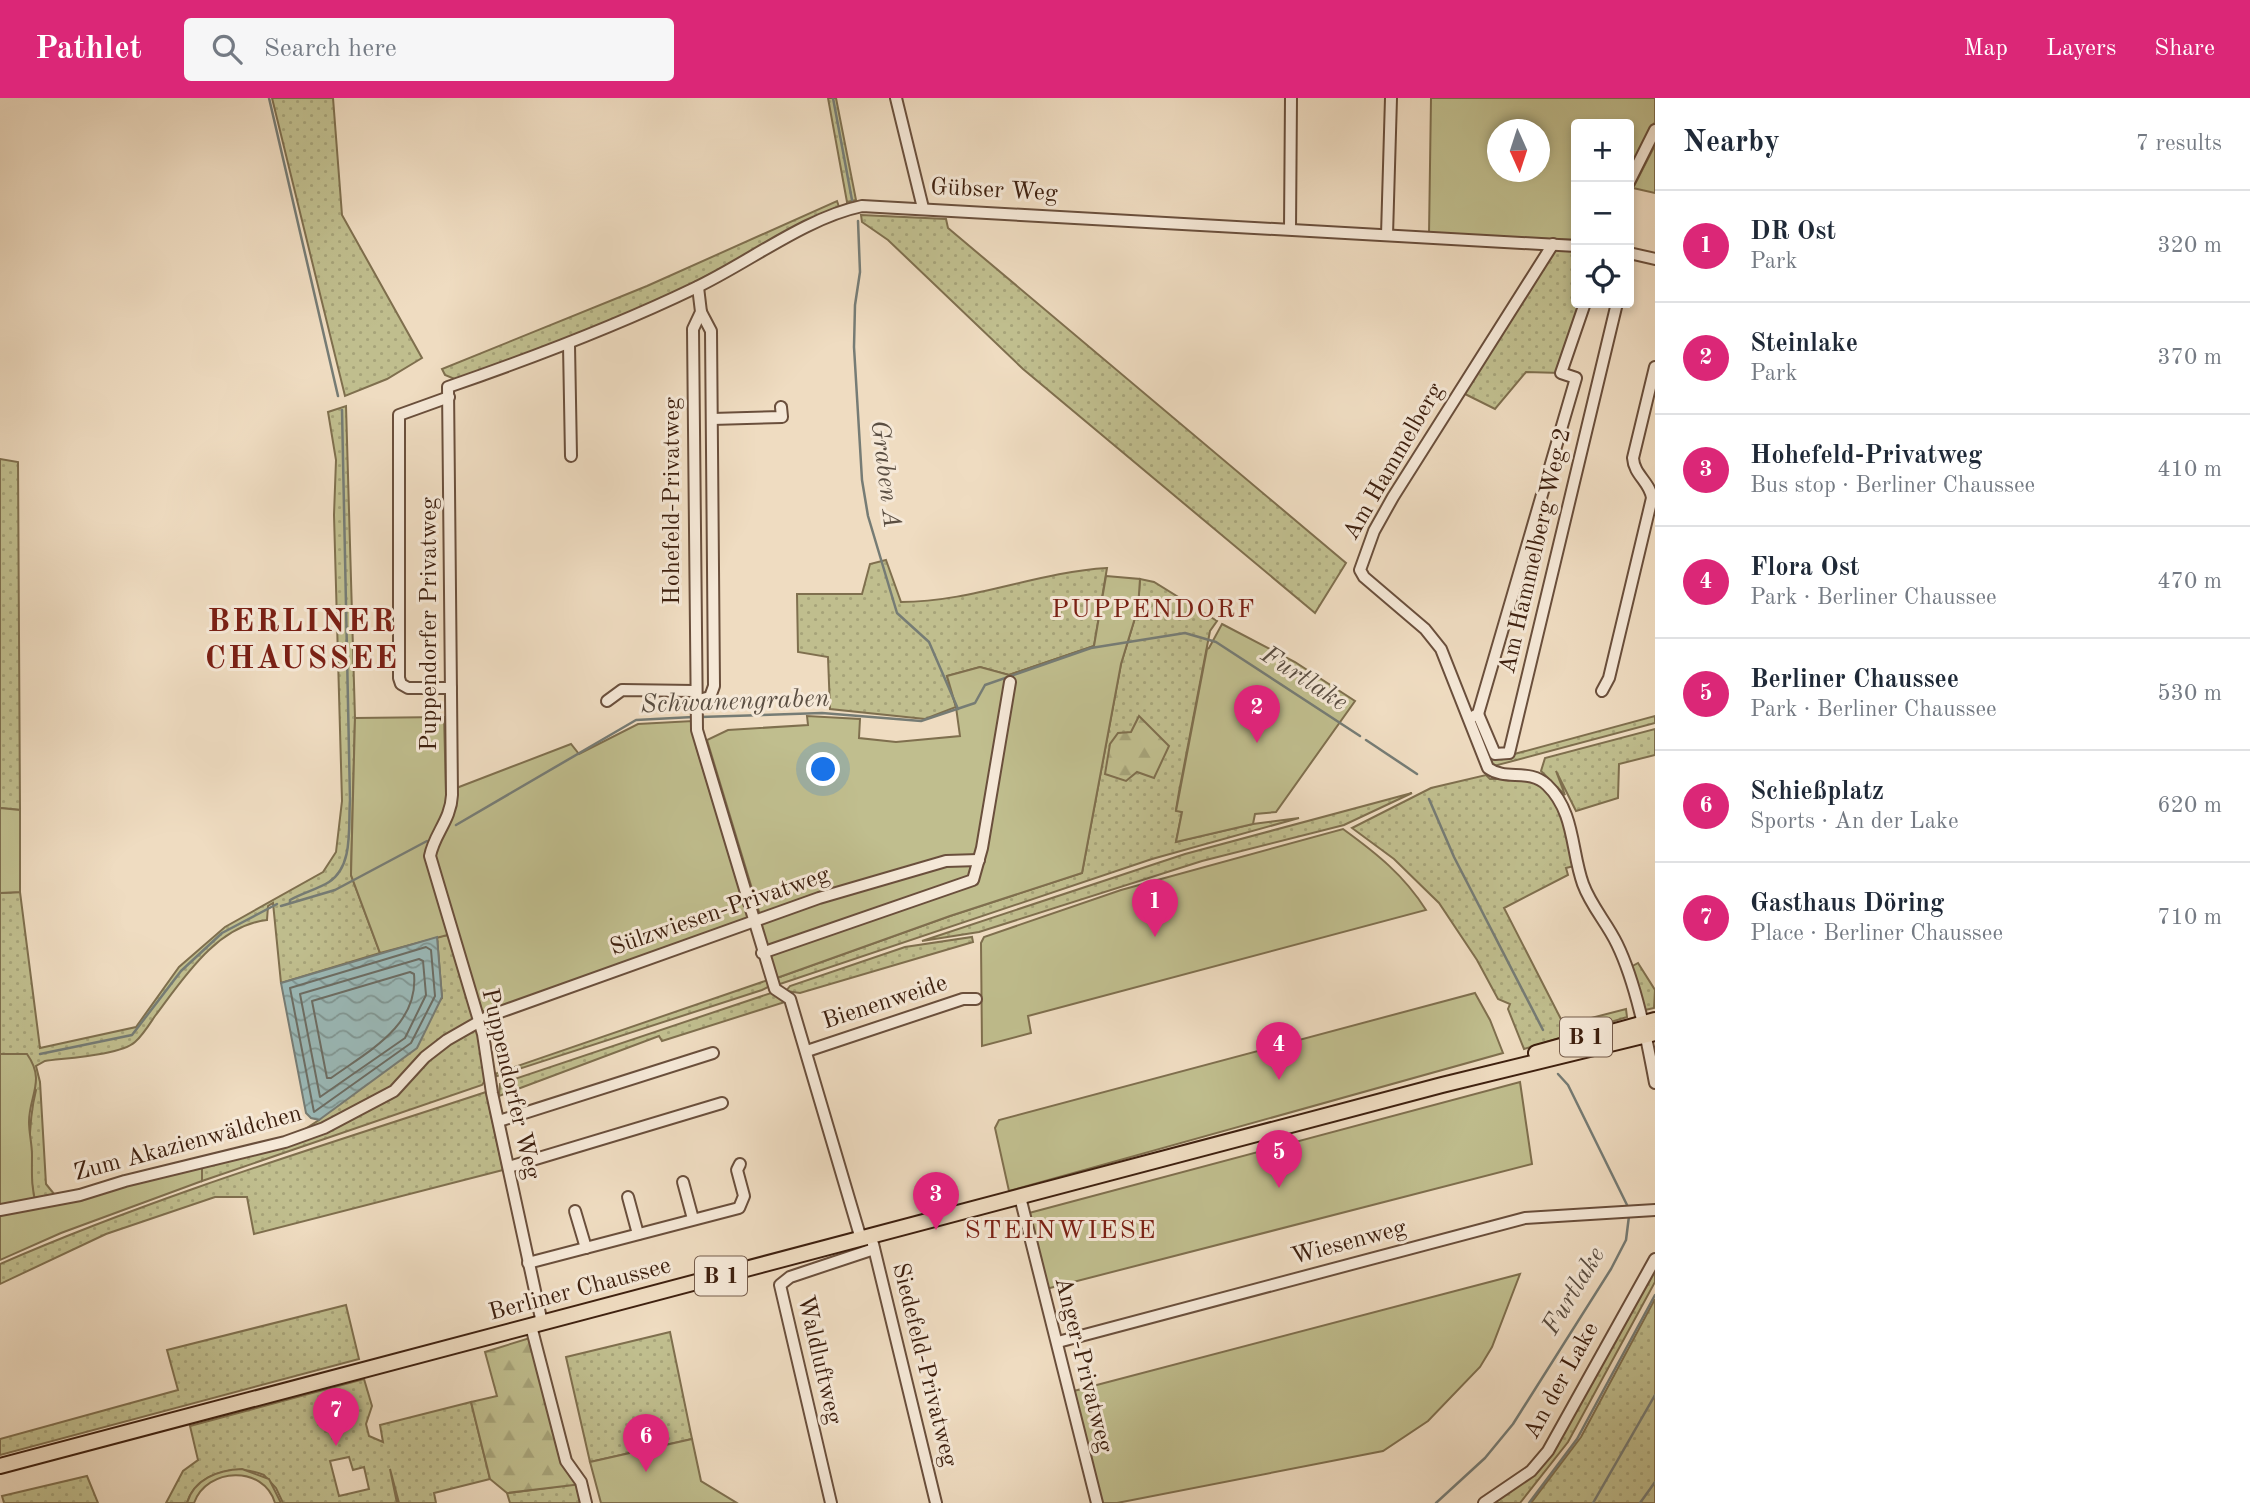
<!DOCTYPE html>
<meta charset="utf-8">
<style>
:root{--surface:#fff;--page:#f6f6f7;--text:#1f2937;--muted:#747a83;--line:#e0e1e3;--accent:#db2777}
body{margin:0;font-family:"Old Standard TT",serif;background:var(--page);color:var(--text)}
.controls{position:absolute;right:21px;top:21px;display:grid;overflow:hidden;border-radius:7px;box-shadow:0 4px 10px #0003}
.controls button{width:63px;height:63px;display:grid;place-items:center;padding:0;border:0;border-bottom:2px solid var(--line);background:var(--surface);color:var(--text);font:35px sans-serif}
.compass{position:absolute;left:1487px;top:21px;width:63px;height:63px;border-radius:50%;background:var(--surface);box-shadow:0 4px 10px #0003;rotate:177deg}
.you{position:absolute;left:824px;top:672px;width:24px;height:24px;margin:-18px;border:5px solid #fff;border-radius:50%;background:#1a73e8;box-shadow:0 0 0 10px #1a73e833}
.badge{display:grid;place-items:center;width:46px;height:46px;border-radius:50%;background:var(--accent);color:#fff;font-size:23px;font-weight:700}
.pin{position:absolute;translate:-50% -58px;filter:drop-shadow(0 2px 4px #0008)}
.pin::after{content:'';position:absolute;top:37px;width:24px;height:21px;background:inherit;clip-path:polygon(0 0,100% 0,50% 100%)}
.list{margin:0;padding:0;list-style:none}
h2{display:flex;justify-content:space-between;align-items:center;height:91px;margin:0;padding:0 28px;font-size:30px}
h2 small{font-size:23px;font-weight:400;color:var(--muted)}
.list li{display:grid;grid-template-columns:46px 1fr auto;gap:21px;align-items:center;box-sizing:border-box;height:112px;padding:0 28px;border-top:2px solid var(--line)}
.list b{display:block;font-size:26px;white-space:nowrap}
.list p{margin:0;font-size:23px;white-space:nowrap;color:var(--muted)}
.list em{font-size:23px;font-style:normal;color:var(--muted)}
.icon{flex:none;width:38px;height:38px;fill:none;stroke:currentColor;stroke-width:2;stroke-linecap:round;stroke-linejoin:round}
.map{position:relative;flex:none;width:1655px;height:1405px;overflow:hidden}
header{display:flex;align-items:center;gap:42px;box-sizing:border-box;height:98px;padding:0 35px;background:var(--accent);color:#fff}
header strong{font-size:33px}
nav{display:flex;gap:38px;margin-inline-start:auto;font-size:24px}
.search{width:490px;height:63px;background:var(--page);display:flex;align-items:center;gap:18px;box-sizing:border-box;padding:0 24px;border-radius:7px;color:var(--muted);font-size:26px}
main{display:flex}
aside{flex:1;background:var(--surface)}
.map>svg:first-child{display:block}
.grass{fill:url(#grass-dots);stroke:#7f6f4e;stroke-width:2;fill-rule:evenodd}
.forest{fill:url(#forest-firs);stroke:#7f6f4e;stroke-width:2}
.garden{fill:#c0be8e;stroke:#7f6f4e;stroke-width:2;fill-rule:evenodd}
.water{fill:url(#water-waves);stroke:#767c75;stroke-width:2}
.lines{fill:none;stroke-linecap:round;stroke-linejoin:round}
.shore{stroke:#6c6d64;stroke-width:2}
.stream{stroke:#767c75;stroke-width:2.5}
.minor-casing{stroke:#6a4f3c;stroke-width:14}
.major-casing{stroke:#3e200f;stroke-width:18}
.minor{stroke:#f5e8d7;stroke-width:10}
.major{stroke:#efdcc1;stroke-width:14}
.labels{text-anchor:middle;dominant-baseline:central;stroke-width:6;stroke-linejoin:round;paint-order:stroke}
.shield{fill:#f5e8d7;stroke:#755c4b;stroke-width:2}
.shield-label{font-size:23px;font-weight:bold;fill:#3e200f}
.street-label{font-size:24px;fill:#3e200f;stroke:#f5e8d7}
.water-label{font-size:26px;font-style:italic;fill:#5a4e42;stroke:#f5e8d7}
.neighbourhood-label{font-size:26px;letter-spacing:2px;fill:#7a1f14;stroke:#f5e8d7}
.district-label{font-size:32px;font-weight:bold;letter-spacing:2px;fill:#7a1f14;stroke:#f5e8d7}
</style>
<header>
<strong>Pathlet</strong>
<div class="search"><svg class="icon" aria-label="search" viewBox="0 0 24 24"><circle cx="10" cy="10" r="6"/><path d="M15 15l6 6"/></svg>Search here</div>
<nav><a>Map</a><a>Layers</a><a>Share</a></nav>
</header>
<main>
<div class="map">
<svg width="1655" height="1405" viewBox="0 0 1655 1405">
<defs>
<pattern id="grass-dots" width="8" height="8" patternUnits="userSpaceOnUse" patternTransform="scale(1.75)"><rect width="8" height="8" fill="#c0be8e"/><path d="M2 2h.1M6 6h.1" fill="none" stroke="#a6a379" stroke-width="1.8" stroke-linecap="round"/></pattern>
<pattern id="forest-firs" width="22" height="20" patternUnits="userSpaceOnUse" patternTransform="scale(1.75)"><rect width="22" height="20" fill="#c0be8e"/><path d="M5 1l3.5 6h-7zM16 11l3.5 6h-7z" fill="#a6a379"/></pattern>
<pattern id="water-waves" width="16" height="10" patternUnits="userSpaceOnUse" patternTransform="scale(1.75)"><rect width="16" height="10" fill="#9bbab9"/><path d="M0 5q4-4 8 0t8 0" fill="none" stroke="#809795"/></pattern>
</defs>
<rect width="100%" height="100%" fill="#efdcc1"/>
<filter id="stains"><feTurbulence type="fractalNoise" baseFrequency=".00286" numOctaves="4"/><feColorMatrix values="0 0 0 0 .2 0 0 0 0 .09 0 0 0 0 .02 0 0 0 .5 -.17"/></filter>
<radialGradient id="worn" r=".72"><stop offset=".6" stop-color="#630" stop-opacity="0"/><stop offset="1" stop-color="#630" stop-opacity=".3"/></radialGradient>
<g class="grass">
<polygon points="272,0 333,0 342,117 422,260 387,281 345,298"/>
<polygon points="828,0 836,0 856,102 847,104"/>
<polygon points="837,103 839,109 645,210 571,242 457,282 445,277 442,271 647,188"/>
<polygon points="861,117 946,121 948,130 1346,465 1315,515 1023,271 888,142 862,124"/>
<polygon points="1553,146 1576,148 1576,205 1585,205 1561,275 1526,274 1495,311 1459,293"/>
<path d="M346,308L355,620L351,777L380,855L281,885L273,805L268,808L267,822C216,828 183,881 155,918C149,927 143,937 135,944C121,957 66,960 45,963L36,968L40,984L46,1086L59,1102L36,1106C27,1075 28,1024 36,992L0,956V795L20,794L40,950L136,929L179,869L225,829L323,774L336,754L342,703L334,417L336,362L328,314Z"/>
<polygon points="0,361 18,364 20,712 0,710"/>
<path d="M886,462L901,504C972,504 1037,474 1107,470L1094,548L1009,577L980,569L947,578L956,609L925,621L830,611L828,559L798,554L797,496H862L870,466Z"/>
<polygon points="1140,481 1154,484 1217,523 1210,533 1179,694 1176,712 1182,714 1176,744 1253,726 1299,720 1152,761 777,887 774,881 950,818 1082,775 1121,566 1138,510"/>
<polygon points="1655,618 1655,625 1494,668 1488,663 1475,624 1484,638 1481,640 1484,646 1488,645 1492,659 1496,661"/>
<polygon points="1655,631 1655,657 1619,666 1618,700 1576,713 1556,673 1565,697 1541,673 1545,660"/>
<path d="M1486,677L1490,681C1503,681 1522,677 1535,683C1564,695 1568,742 1574,768L1566,770L1568,777L1504,810L1564,927L1626,911L1627,919L1524,951L1508,911L1510,906L1498,901L1477,862L1439,805L1394,761L1352,730L1431,690Z"/>
<polygon points="1412,695 1344,727 1202,763 979,834 922,843 1185,756"/>
<polygon points="448,837 479,938 486,981 482,987 202,1083 202,1070 180,1070 285,1044 319,1022 442,900 437,839"/>
<polygon points="972,839 973,844 800,895 786,893 790,888 905,849"/>
<polygon points="1638,865 1655,892 1654,910 1645,912 1629,870"/>
<polygon points="768,882 770,888 762,892 494,979 497,975"/>
<polygon points="771,895 788,903 662,943 659,938 499,998 500,986"/>
<path d="M486,994L503,1072L254,1136L247,1099H215L106,1136L0,1186V1166C158,1097 322,1048 486,994Z"/>
<polygon points="1655,1167 1655,1184 1568,1344 1520,1405 1488,1405 1531,1377"/>
<polygon points="1655,1201 1655,1405 1531,1405 1581,1339"/>
<polygon points="346,1207 359,1261 0,1357 0,1341 178,1292 167,1252"/>
<polygon points="670,1234 692,1341 590,1364 566,1259"/>
<path d="M364,1281L372,1308L366,1326L369,1338L383,1344L380,1327L471,1304L490,1381L434,1395L436,1405H399L390,1371L397,1405H283L276,1390L264,1377C237,1365 196,1375 187,1405H166L183,1373L198,1362L190,1328ZM349,1359L353,1372L364,1369L369,1391L339,1398L330,1363Z"/>
<polygon points="87,1378 98,1405 4,1405 2,1398"/>
<polygon points="577,1386 582,1405 510,1405 507,1395"/>
</g>
<g class="forest">
<polygon points="1139,618 1169,648 1154,680 1137,674 1126,683 1105,676 1110,646 1118,635 1131,634"/>
<polygon points="533,1239 566,1363 582,1386 507,1395 490,1381 471,1304 497,1298 485,1254"/>
</g>
<g class="garden">
<path d="M1431,0H1655V24L1629,77V26H1576V142L1429,136ZM1498,32H1540V74H1498Z"/>
<polygon points="1655,47 1655,95 1633,90"/>
<polygon points="1106,478 1140,481 1138,510 1121,566 1082,775 950,818 774,881 759,827 759,814 707,642 728,632 808,627 807,618 860,621 859,640 896,644 960,638 956,609 947,578 980,569 1009,577 1094,548"/>
<polygon points="1222,526 1295,564 1355,603 1276,714 1255,716 1253,726 1176,744 1182,714 1176,713 1207,551 1209,550"/>
<polygon points="444,619 446,694 571,646 579,656 638,626 693,623 696,648 748,819 746,823 488,914 478,912 455,835 380,855 351,777 355,620"/>
<polygon points="0,710 20,712 20,794 0,795"/>
<path d="M1343,731C1376,755 1404,777 1426,812L1028,918L1031,935L982,948L981,845L984,839L1121,792Z"/>
<polygon points="1475,895 1490,922 1503,955 1009,1093 995,1030 999,1022"/>
<path d="M0,956H27C46,983 29,997 29,1024C29,1035 32,1046 32,1057C32,1075 31,1089 36,1106L180,1070H202V1083L61,1135L0,1162Z"/>
<polygon points="1520,984 1532,1066 1046,1191 1029,1115"/>
<polygon points="1520,1176 1492,1249 1480,1269 1428,1323 1383,1353 1117,1405 1097,1405 1070,1294"/>
<polygon points="692,1341 701,1383 737,1405 601,1405 590,1364"/>
<path d="M242,1371L269,1381L281,1405H275C264,1367 207,1369 194,1405H187C194,1381 218,1372 242,1371Z"/>
</g>
<polygon class="water" points="437,839 442,899 417,950 319,1022 311,1020 306,1015 281,885"/>
<g class="lines">
<g class="shore">
<polygon points="426,849 431,852 435,898 411,945 314,1014 290,890"/>
<polygon points="419,861 423,863 426,897 405,940 320,999 300,896"/>
<path d="M410,874L414,876C419,928 367,954 331,980H327L312,903Z"/>
</g>
<g class="stream">
<polyline points="269,0 338,298"/>
<polyline points="833,0 852,102"/>
<polyline points="858,123 860,174 855,207 854,249 862,382 868,418 897,515 929,544 958,611"/>
<polyline points="700,619 822,615 921,623 975,605 985,587 1091,550 1185,535 1216,544 1360,638"/>
<polyline points="1366,642 1417,676"/>
<polyline points="1429,701 1454,759 1543,932"/>
<polyline points="456,727 636,622 693,619"/>
<path d="M290,805V802C302,795 318,791 329,784C354,768 348,728 350,702L342,312"/>
<polyline points="281,808 335,792 427,743"/>
<polyline points="40,956 132,937 181,873 222,835 277,806"/>
<polyline points="1558,976 1568,987 1629,1111"/>
<polyline points="1436,1405 1485,1360 1513,1326 1611,1171 1626,1142 1629,1118"/>
<polyline points="1529,1405 1577,1341 1655,1197"/>
<polyline points="1593,1405 1655,1297"/>
<polyline points="1640,1405 1655,1384"/>
</g>
<g class="minor-casing">
<g id="minor">
<polyline points="896,0 923,110"/>
<polyline points="1629,84 1655,32"/>
<polyline points="1290,131 1291,0"/>
<polyline points="1387,137 1391,0"/>
<path d="M1553,146L1393,399L1374,433L1360,472L1364,479L1425,531L1441,551L1488,670C1506,683 1529,670 1547,687C1575,714 1571,753 1583,786C1591,808 1607,825 1617,846C1636,885 1647,942 1655,985"/>
<polyline points="1629,155 1655,161"/>
<polyline points="698,189 701,214 693,231 697,632 775,891 790,901 861,1141"/>
<polyline points="569,247 571,358"/>
<polyline points="449,299 399,317 399,580 401,586 408,590 451,590"/>
<polyline points="712,321 782,319 781,309"/>
<path d="M1602,593L1609,580L1652,400C1650,384 1634,377 1633,360L1655,269"/>
<polyline points="607,603 622,592 694,593"/>
<polyline points="695,603 710,599 714,588 711,233 701,214"/>
<polyline points="1478,616 1495,656 1509,655 1617,205"/>
<polyline points="1474,618 1478,616 1576,280 1561,275 1585,205"/>
<polyline points="762,855 973,782 982,750 1010,584"/>
<polyline points="807,953 963,901 976,901"/>
<polyline points="499,1023 713,955"/>
<polyline points="509,1069 722,1005"/>
<polyline points="683,1084 693,1121"/>
<polyline points="628,1099 638,1136"/>
<polyline points="1020,1099 1097,1405"/>
<polyline points="0,1112 80,1097 125,1083 285,1044 324,1030 394,993 425,959 447,942 489,918 819,800 946,763 979,762"/>
<polyline points="575,1113 586,1150"/>
<polyline points="873,1146 936,1405"/>
<polyline points="528,1165 739,1110 744,1098 737,1072 740,1066"/>
<path d="M542,1225L492,995L483,936L430,758C434,736 451,722 452,697L448,289C532,260 614,229 695,190C748,165 805,120 862,108L1576,148"/>
<polyline points="531,1228 566,1363 581,1384 586,1405"/>
<polyline points="1058,1244 1525,1120 1655,1112"/>
<polyline points="831,1405 780,1187 790,1179 874,1151"/>
<polyline points="1484,1405 1531,1373 1548,1353 1655,1161"/>
</g>
</g>
<g class="major-casing">
<g id="major">
<polyline points="1536,955 1655,922"/>
<polyline points="0,1368 1442,987 1655,935"/>
</g>
</g>
<use href="#minor" class="minor"/>
<use href="#major" class="major"/>
</g>
<g class="labels">
<g class="shield">
<rect x="1560" y="919.5" width="52" height="39" rx="5"/>
<rect x="695" y="1158.5" width="52" height="39" rx="5"/>
</g>
<g class="shield-label">
<text x="1586" y="939">B 1</text>
<text x="721" y="1178">B 1</text>
</g>
<g class="street-label">
<text transform="translate(994 93) rotate(3)">Gübser Weg</text>
<text transform="translate(1394 364) rotate(-60)">Am Hammelberg</text>
<text transform="translate(673 403) rotate(-90)">Hohefeld-Privatweg</text>
<text transform="translate(1536 453) rotate(-77)">Am Hammelberg Weg 2</text>
<text transform="translate(430 526) rotate(-90)">Puppendorfer Privatweg</text>
<text transform="translate(720 814) rotate(-19)">Sülzwiesen-Privatweg</text>
<text transform="translate(885 905) rotate(-18)">Bienenweide</text>
<text transform="translate(510 986) rotate(77)">Puppendorfer Weg</text>
<text transform="translate(188 1046) rotate(-15)">Zum Akazienwäldchen</text>
<text transform="translate(1349 1145) rotate(-15)">Wiesenweg</text>
<text transform="translate(580 1192) rotate(-15)">Berliner Chaussee</text>
<text transform="translate(819 1262) rotate(77)">Waldluftweg</text>
<text transform="translate(924 1267) rotate(76)">Siedefeld-Privatweg</text>
<text transform="translate(1083 1267) rotate(76)">Anger-Privatweg</text>
<text transform="translate(1562 1283) rotate(-61)">An der Lake</text>
</g>
<g class="water-label">
<text transform="translate(885 376) rotate(83)">Graben A</text>
<text transform="translate(1304 581) rotate(33)">Furtlake</text>
<text transform="translate(735 604) rotate(-2)">Schwanengraben</text>
<text transform="translate(1574 1193) rotate(-59)">Furtlake</text>
</g>
<g class="neighbourhood-label">
<text x="1154" y="512">PUPPENDORF</text>
<text x="1061" y="1133">STEINWIESE</text>
</g>
<g class="district-label">
<text x="302" y="525">BERLINER<tspan x="302" dy="37">CHAUSSEE</tspan></text>
</g>
</g>
<rect width="100%" height="100%" filter="url(#stains)"/>
<rect width="100%" height="100%" fill="url(#worn)"/>
</svg>
<div class="controls">
<button>+</button>
<button>−</button>
<button><svg class="icon" aria-label="locate" viewBox="0 0 24 24"><circle cx="12" cy="12" r="6"/><path d="M12 2v4M12 18v4M2 12h4M18 12h4"/></svg></button>
</div>
<svg class="compass" viewBox="-18 -18 36 36"><path d="M0-13l5 13h-10z" fill="#e53935"/><path d="M0 13l5-13h-10z" fill="#747a83"/></svg>
<div class="you"></div>
<div class="pin badge" style="left:1155px;top:839px">1</div>
<div class="pin badge" style="left:1257px;top:645px">2</div>
<div class="pin badge" style="left:936px;top:1132px">3</div>
<div class="pin badge" style="left:1279px;top:982px">4</div>
<div class="pin badge" style="left:1279px;top:1090px">5</div>
<div class="pin badge" style="left:646px;top:1374px">6</div>
<div class="pin badge" style="left:336px;top:1348px">7</div>
</div>
<aside>
<h2>Nearby<small>7 results</small></h2>
<ul class="list">
<li><span class="badge">1</span><div><b>DR Ost</b><p>Park</p></div><em>320 m</em></li>
<li><span class="badge">2</span><div><b>Steinlake</b><p>Park</p></div><em>370 m</em></li>
<li><span class="badge">3</span><div><b>Hohefeld-Privatweg</b><p>Bus stop · Berliner Chaussee</p></div><em>410 m</em></li>
<li><span class="badge">4</span><div><b>Flora Ost</b><p>Park · Berliner Chaussee</p></div><em>470 m</em></li>
<li><span class="badge">5</span><div><b>Berliner Chaussee</b><p>Park · Berliner Chaussee</p></div><em>530 m</em></li>
<li><span class="badge">6</span><div><b>Schießplatz</b><p>Sports · An der Lake</p></div><em>620 m</em></li>
<li><span class="badge">7</span><div><b>Gasthaus Döring</b><p>Place · Berliner Chaussee</p></div><em>710 m</em></li>
</ul>
</aside>
</main>
